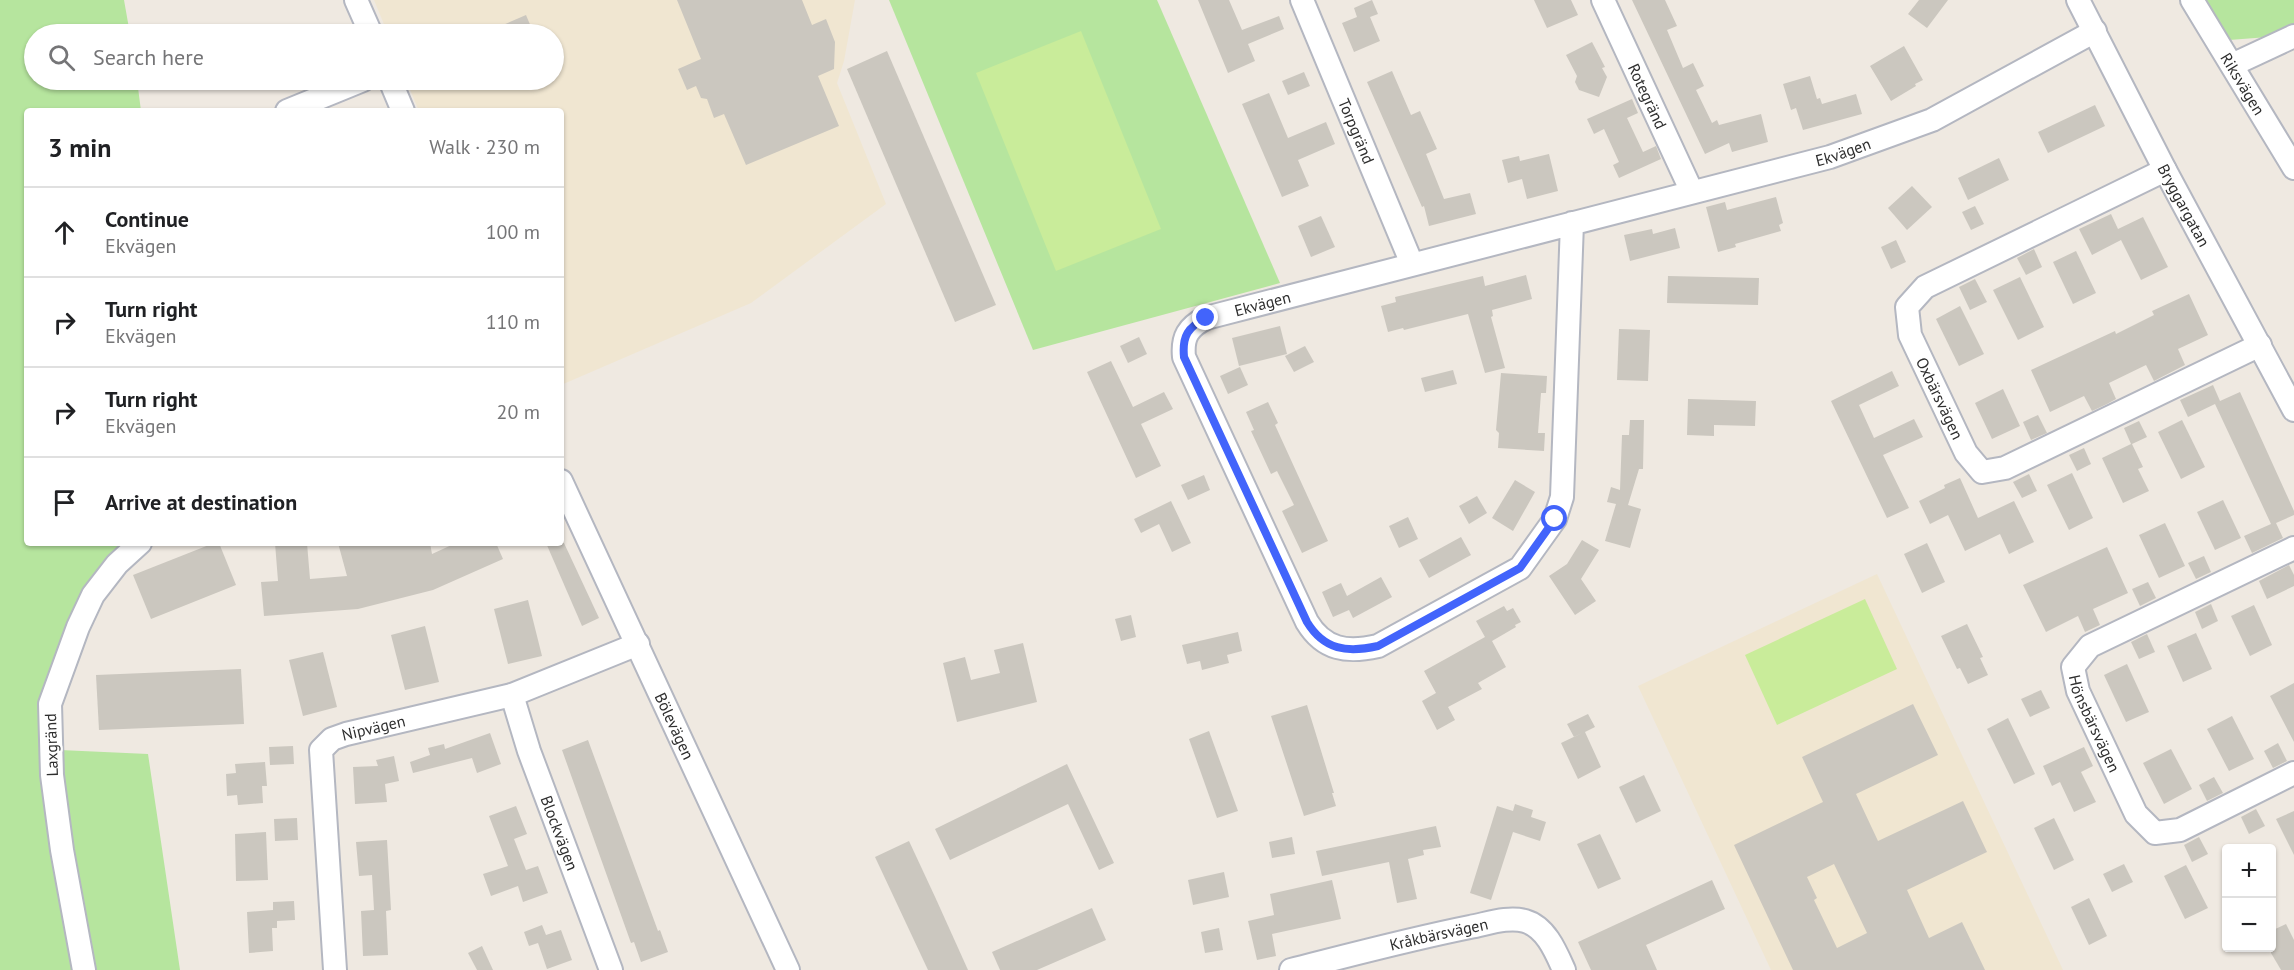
<!DOCTYPE html>
<meta charset="utf-8">
<style>
:root{--surface:#fff;--page:#f2f2f2;--text:#202124;--muted:#757577;--line:#e0e0e0}
body{margin:0;font-family:"PT Sans",sans-serif;background:var(--page);color:var(--text)}
.controls{position:absolute;right:18px;bottom:18px;display:grid;overflow:hidden;border-radius:6px;box-shadow:0 2px 4px #0004}
.controls button{width:54px;height:54px;display:grid;place-items:center;padding:0;border:0;border-bottom:2px solid var(--line);background:var(--surface);color:var(--text);font:30px sans-serif}
.stop{position:absolute;width:18px;height:18px;margin:-14px;border:4px solid #4264fb;border-radius:50%;background:#fff}
.stop.end{background:#4264fb;border-color:#fff;box-shadow:0 2px 6px #0008}
.list{margin:0;padding:0;list-style:none}
h2{display:flex;justify-content:space-between;align-items:center;height:78px;margin:0;padding:0 24px;font-size:26px}
h2 small{font-size:20px;font-weight:400;color:var(--muted)}
.list li{display:grid;grid-template-columns:39px 1fr auto;gap:18px;align-items:center;box-sizing:border-box;height:90px;padding:0 24px;border-top:2px solid var(--line)}
.list b{display:block;font-size:22px;white-space:nowrap}
.list p{margin:0;font-size:20px;white-space:nowrap;color:var(--muted)}
.list em{font-size:20px;font-style:normal;color:var(--muted)}
.icon{flex:none;width:33px;height:33px;fill:none;stroke:currentColor;stroke-width:2;stroke-linecap:round;stroke-linejoin:round}
.map{position:relative;flex:none;width:2294px;height:970px;overflow:hidden}
.search{position:absolute;background:var(--surface);box-shadow:0 2px 4px #0004;left:24px;top:24px;width:540px;height:66px;display:flex;align-items:center;gap:15px;box-sizing:border-box;padding:0 21px;border-radius:33px;color:var(--muted);font-size:22px}
.panel{position:absolute;background:var(--surface);box-shadow:0 2px 4px #0004;left:24px;top:108px;width:540px;height:438px;border-radius:6px}
.map>svg:first-child{display:block}
.education{fill:#f0e6d1}
.green{fill:#b6e59e}
.pitch{fill:#c9ec9a}
.building{fill:#cbc7bf;fill-rule:evenodd}
.lines{fill:none;stroke-linecap:round;stroke-linejoin:round}
.minor-casing{stroke:#b4b7c1;stroke-width:26}
.minor{stroke:#fff;stroke-width:22}
.route{stroke:#4264fb;stroke-width:8}
.labels{text-anchor:middle;dominant-baseline:central;stroke-width:4.5;stroke-linejoin:round;paint-order:stroke}
.street-label{font-size:16px;fill:#2e2e2e;stroke:#fff}
</style>
<div class="map">
<svg width="2294" height="970" viewBox="0 0 2294 970">
<rect width="100%" height="100%" fill="#efe9e1"/>
<g class="education">
<polygon points="374,0 855,0 844,61 837,83 886,204 751,303 561,385 561,111 419,111 406,80 554,80 554,34 388,34"/>
<polygon points="1877,574 2063,970 1771,970 1638,686"/>
</g>
<g class="green">
<polygon points="0,0 124,0 130,34 34,34 34,80 137,80 141,111 27,111 27,543 155,543 135,557 102,599 68,677 59,708 60,750 148,754 180,970 0,970"/>
<polygon points="889,0 1157,0 1280,283 1033,350"/>
<polygon points="2206,0 2294,0 2294,35 2229,40"/>
</g>
<g class="pitch">
<polygon points="1081,31 1161,229 1056,271 976,73"/>
<polygon points="1865,599 1897,669 1777,725 1745,655"/>
</g>
<g class="building">
<polygon points="677,0 802,0 812,25 826,19 835,42 834,69 818,76 839,126 746,165 724,114 714,118 707,99 701,98 696,86 687,90 678,69 701,59"/>
<polygon points="1198,0 1229,0 1242,30 1279,16 1284,29 1248,44 1255,61 1228,73"/>
<polygon points="1372,0 1378,14 1370,17 1380,41 1354,52 1342,23 1357,17 1354,8"/>
<polygon points="1534,0 1571,0 1578,15 1547,28"/>
<polygon points="1632,0 1665,0 1677,26 1667,30 1683,68 1693,63 1704,86 1696,90 1712,123 1717,120 1719,125 1761,114 1768,142 1732,152 1729,143 1705,154"/>
<polygon points="1919,0 1948,0 1927,28 1908,14"/>
<polygon points="526,15 534,34 482,34"/>
<polygon points="1592,42 1605,67 1602,68 1607,77 1599,97 1579,90 1575,82 1577,76 1566,55"/>
<polygon points="1904,46 1923,80 1915,84 1916,86 1891,101 1870,66"/>
<polygon points="887,51 996,305 955,322 847,69"/>
<polygon points="1392,71 1411,115 1420,111 1437,149 1426,154 1444,199 1470,193 1476,214 1429,226 1424,206 1422,207 1367,82"/>
<polygon points="1304,72 1310,86 1288,95 1282,81"/>
<polygon points="1810,76 1817,99 1820,98 1822,104 1856,94 1862,114 1803,130 1796,108 1791,110 1783,84"/>
<polygon points="1269,93 1288,138 1326,122 1335,144 1298,160 1309,186 1282,197 1242,104"/>
<polygon points="1632,99 1638,113 1627,118 1643,152 1656,146 1661,159 1619,178 1613,165 1619,162 1604,129 1594,134 1587,119"/>
<polygon points="2095,105 2105,126 2048,153 2038,132"/>
<polygon points="1549,154 1558,191 1527,199 1522,179 1508,183 1502,160 1519,156 1520,161"/>
<polygon points="1999,158 2009,180 1968,200 1958,178"/>
<polygon points="1912,186 1932,207 1907,230 1888,208"/>
<polygon points="1776,197 1783,223 1779,225 1781,231 1735,244 1736,247 1718,252 1706,207 1725,202 1727,210"/>
<polygon points="1975,206 1984,224 1971,230 1962,212"/>
<polygon points="2111,214 2118,229 2143,217 2168,267 2141,280 2121,240 2092,255 2079,229"/>
<polygon points="1321,216 1335,247 1311,257 1298,226"/>
<polygon points="1675,228 1680,248 1630,261 1624,235 1652,229 1653,234"/>
<polygon points="1896,240 1906,262 1891,269 1881,247"/>
<polygon points="2034,249 2042,267 2026,275 2017,258"/>
<polygon points="2076,251 2096,293 2073,304 2053,262"/>
<polygon points="1526,275 1532,299 1492,310 1493,316 1491,317 1505,368 1485,373 1468,314 1404,330 1403,328 1388,332 1381,306 1396,302 1395,297 1483,276 1485,286"/>
<polygon points="1668,276 1759,278 1758,305 1667,303"/>
<polygon points="2020,277 2044,327 2018,340 1993,290"/>
<polygon points="1975,279 1987,302 1970,310 1959,287"/>
<polygon points="2189,294 2208,335 2178,349 2185,365 2154,381 2146,365 2109,383 2116,399 2107,404 2092,411 2084,396 2050,412 2031,370 2115,331 2116,334 2154,315 2152,311"/>
<polygon points="1960,306 1984,354 1959,366 1936,319"/>
<polygon points="1280,326 1287,354 1239,366 1232,338"/>
<polygon points="1619,329 1650,330 1648,381 1617,380"/>
<polygon points="1139,337 1147,354 1128,363 1120,346"/>
<polygon points="1305,346 1314,362 1294,372 1285,356"/>
<polygon points="1111,361 1133,407 1164,392 1173,409 1141,424 1161,466 1136,478 1087,372"/>
<polygon points="1240,367 1248,385 1228,394 1220,376"/>
<polygon points="1453,370 1457,384 1425,392 1421,378"/>
<polygon points="1892,371 1899,386 1859,405 1874,438 1914,419 1923,437 1883,455 1909,508 1887,518 1831,401"/>
<polygon points="1501,373 1547,376 1546,393 1541,393 1538,433 1545,433 1544,451 1498,448 1499,433 1496,430"/>
<polygon points="2213,385 2220,401 2240,392 2294,511 2294,515 2276,523 2283,538 2252,553 2244,536 2271,524 2237,451 2215,404 2188,417 2180,400"/>
<polygon points="2003,389 2020,426 1992,439 1975,403"/>
<polygon points="1688,399 1756,401 1755,426 1714,425 1714,436 1687,435"/>
<polygon points="1268,402 1278,423 1275,425 1328,541 1302,553 1282,511 1294,505 1277,471 1271,474 1251,431 1254,430 1246,412"/>
<polygon points="2038,415 2047,433 2031,440 2023,422"/>
<polygon points="1630,420 1644,420 1643,469 1639,469 1628,505 1641,509 1630,548 1605,541 1616,504 1607,502 1611,487 1620,490 1622,435 1629,435"/>
<polygon points="2182,420 2205,467 2181,479 2158,432"/>
<polygon points="2139,421 2147,437 2132,444 2143,467 2138,469 2149,491 2123,503 2102,458 2131,444 2124,428"/>
<polygon points="2084,448 2091,464 2077,471 2069,455"/>
<polygon points="2072,473 2093,518 2069,530 2047,485"/>
<polygon points="2029,474 2037,491 2022,498 2013,482"/>
<polygon points="1204,475 1210,490 1188,500 1181,485"/>
<polygon points="1960,478 1978,518 2014,501 2034,542 2009,554 2000,534 1965,551 1948,515 1930,524 1919,501 1945,488 1944,485"/>
<polygon points="1515,480 1535,492 1513,531 1492,518"/>
<polygon points="1477,496 1487,513 1469,524 1459,506"/>
<polygon points="2223,500 2241,538 2215,550 2197,512"/>
<polygon points="1171,501 1191,543 1172,552 1159,524 1141,533 1134,519"/>
<polygon points="1408,517 1418,539 1399,548 1389,526"/>
<polygon points="2165,523 2185,566 2159,578 2139,535"/>
<polygon points="1461,537 1471,555 1429,578 1419,560"/>
<polygon points="1582,540 1599,550 1581,579 1596,601 1575,615 1549,576 1567,564"/>
<polygon points="214,543 219,543 236,585 151,619 133,575"/>
<polygon points="275,543 307,543 310,579 347,576 338,543 430,543 432,554 456,543 496,543 503,559 433,590 358,609 264,616 261,582 278,581"/>
<polygon points="546,543 564,543 599,618 582,626"/>
<polygon points="1927,543 1945,582 1922,593 1904,554"/>
<polygon points="2107,547 2128,593 2093,609 2100,625 2085,632 2078,616 2046,632 2023,585"/>
<polygon points="2204,556 2211,572 2196,579 2188,563"/>
<polygon points="2289,565 2294,575 2294,586 2267,599 2259,581"/>
<polygon points="1381,577 1392,597 1353,618 1349,610 1333,617 1322,592 1341,583 1347,596"/>
<polygon points="2148,582 2156,598 2140,606 2132,589"/>
<polygon points="528,600 542,656 508,664 494,609"/>
<polygon points="2211,604 2218,621 2202,629 2195,612"/>
<polygon points="2254,605 2272,645 2250,656 2231,616"/>
<polygon points="1504,606 1507,611 1513,608 1521,622 1515,625 1516,627 1492,641 1506,667 1478,683 1482,689 1448,707 1455,720 1437,730 1422,701 1436,693 1424,671 1485,637 1476,621"/>
<polygon points="1131,615 1136,637 1121,641 1115,619"/>
<polygon points="1967,624 1983,657 1980,658 1988,675 1968,684 1960,668 1957,669 1941,636"/>
<polygon points="425,626 439,682 405,690 391,635"/>
<polygon points="1238,632 1242,651 1227,655 1229,663 1202,670 1200,661 1187,664 1182,645"/>
<polygon points="2196,633 2212,669 2183,682 2167,646"/>
<polygon points="2147,634 2155,652 2139,659 2131,642"/>
<polygon points="1023,643 1037,702 957,722 943,663 965,657 971,680 1000,673 994,650"/>
<polygon points="323,652 337,707 303,716 289,660"/>
<polygon points="2127,664 2149,712 2126,722 2104,675"/>
<polygon points="241,669 244,724 99,730 96,675"/>
<polygon points="2294,683 2294,742 2270,696"/>
<polygon points="2041,690 2050,708 2030,717 2021,699"/>
<path d="M1913,704L1938,755L1856,794L1878,841L1963,801L1987,852L1907,890L1929,938L1962,922L1985,970H1793L1734,845L1823,802L1802,757ZM1834,864L1867,933L1837,948L1814,900L1817,898L1807,877Z"/>
<polygon points="1307,705 1334,793 1332,793 1336,806 1304,816 1271,716"/>
<polygon points="1588,714 1595,727 1585,732 1601,767 1578,779 1561,743 1582,733 1574,737 1567,724"/>
<polygon points="2232,716 2254,759 2229,771 2207,729"/>
<polygon points="2008,718 2035,774 2014,784 1987,729"/>
<polygon points="1209,731 1238,811 1217,818 1189,739"/>
<polygon points="490,733 501,764 477,773 472,758 413,773 410,762 430,755 428,748 444,744 445,749"/>
<polygon points="588,740 658,931 660,930 668,952 641,962 634,942 631,943 562,750"/>
<polygon points="2278,743 2287,761 2273,768 2264,751"/>
<polygon points="293,746 294,764 270,765 269,747"/>
<polygon points="2084,747 2093,766 2081,772 2096,802 2074,812 2060,782 2052,786 2043,766"/>
<polygon points="2171,749 2192,789 2164,804 2143,763"/>
<polygon points="394,756 399,781 385,784 387,802 355,804 353,767 378,766 376,760"/>
<polygon points="265,762 267,786 262,786 263,803 238,805 237,795 227,796 226,774 236,773 235,764"/>
<polygon points="1067,764 1114,863 1099,870 1068,804 950,860 935,829"/>
<polygon points="1644,775 1661,811 1636,823 1619,787"/>
<polygon points="2214,777 2223,793 2207,801 2199,785"/>
<polygon points="1515,804 1533,810 1531,817 1546,822 1540,841 1513,832 1491,900 1470,893 1497,806 1513,811"/>
<polygon points="516,806 527,834 514,839 526,870 538,866 548,893 523,902 518,886 491,896 483,874 508,866 489,816"/>
<polygon points="2256,809 2265,826 2249,834 2241,817"/>
<polygon points="2294,811 2294,855 2276,819"/>
<polygon points="297,818 298,840 275,841 274,819"/>
<polygon points="2054,818 2074,860 2054,870 2034,828"/>
<polygon points="1436,826 1441,847 1423,850 1424,855 1408,859 1417,899 1397,903 1389,862 1322,876 1316,851"/>
<polygon points="266,832 268,880 236,881 235,834"/>
<polygon points="1600,834 1621,879 1598,889 1577,844"/>
<polygon points="1292,837 1295,854 1272,858 1269,842"/>
<polygon points="2199,837 2208,854 2192,862 2184,845"/>
<polygon points="387,840 391,910 386,911 388,955 363,956 361,911 374,910 372,875 359,876 356,842"/>
<polygon points="909,841 936,899 968,970 928,970 875,857"/>
<polygon points="2124,864 2133,882 2112,892 2103,874"/>
<polygon points="2186,865 2208,908 2185,919 2164,876"/>
<polygon points="1224,872 1229,897 1193,905 1188,880"/>
<polygon points="1332,880 1341,919 1272,934 1276,956 1257,960 1248,921 1274,915 1270,894"/>
<polygon points="1712,880 1725,909 1646,945 1657,970 1591,970 1578,942"/>
<polygon points="2089,898 2107,936 2089,945 2071,907"/>
<polygon points="294,901 295,920 277,921 277,928 272,928 273,951 249,953 247,912 273,910 273,902"/>
<polygon points="1092,908 1106,940 1037,970 1000,970 992,952"/>
<polygon points="2286,924 2294,940 2294,970 2281,970 2271,953 2271,931"/>
<polygon points="542,925 546,935 561,930 572,960 547,969 538,943 529,946 524,932"/>
<polygon points="1219,928 1223,950 1205,953 1201,932"/>
<polygon points="482,946 493,970 477,970 468,953"/>
</g>
<g class="lines">
<g class="minor-casing">
<g id="minor">
<polyline points="356,0 371,34"/>
<path id="s1" d="M1302,0L1412,264"/>
<path id="s2" d="M1603,0L1692,192"/>
<path id="s3" d="M2078,0L2165,170L2294,410"/>
<path id="s4" d="M2192,0L2294,168"/>
<polyline points="2232,65 2294,36"/>
<polyline points="390,80 403,111"/>
<polyline points="287,111 363,80"/>
<path id="s5" d="M2165,170L1925,287L1907,307L1910,335L1966,453L1982,472L2005,468L2260,345"/>
<path id="s6" d="M1572,223L1562,497L1555,519L1520,568L1378,646C1347,653 1324,650 1307,622L1184,357C1182,337 1188,327 1206,318L1830,157L1932,120L2095,31"/>
<path id="s7" d="M561,481L788,970"/>
<path id="s8" d="M2294,548L2090,646L2073,667L2078,691L2136,814L2155,833L2180,830L2294,773"/>
<path id="s9" d="M512,695L529,751L611,970"/>
<polyline points="84,970 62,850 52,775 50,704 78,627 93,595 117,564 140,543"/>
<path id="s10" d="M335,970L321,750L332,739L346,734L512,695L638,644"/>
<path id="s11" d="M1291,970C1350,955 1410,939 1470,927C1487,924 1508,916 1525,921C1546,927 1556,952 1564,970"/>
</g>
</g>
<use href="#minor" class="minor"/>
</g>
<g class="lines">
<path class="route" d="M1206,318C1188,327 1182,336 1184,357L1307,622C1324,650 1347,653 1378,646L1520,568L1555,519"/>
</g>
<g class="labels">
<g class="street-label">
<text stroke="none"><textPath href="#s4" startOffset="98">Riksvägen</textPath></text>
<text stroke="none"><textPath href="#s2" startOffset="106">Rotegränd</textPath></text>
<text stroke="none"><textPath href="#s1" startOffset="142">Torpgränd</textPath></text>
<text stroke="none"><textPath href="#s6" startOffset="1600">Ekvägen</textPath></text>
<text stroke="none"><textPath href="#s3" startOffset="231">Bryggargatan</textPath></text>
<text stroke="none"><textPath href="#s6" startOffset="1000">Ekvägen</textPath></text>
<text stroke="none"><textPath href="#s5" startOffset="392">Oxbärsvägen</textPath></text>
<text stroke="none"><textPath href="#s8" startOffset="314">Hönsbärsvägen</textPath></text>
<text stroke="none"><textPath href="#s7" startOffset="270">Bölevägen</textPath></text>
<text stroke="none"><textPath href="#s10" startOffset="279">Nipvägen</textPath></text>
<text transform="translate(51 745) rotate(-92)">Laxgränd</text>
<text stroke="none"><textPath href="#s9" startOffset="146">Blockvägen</textPath></text>
<text stroke="none"><textPath href="#s11" startOffset="152">Kråkbärsvägen</textPath></text>
</g>
</g>
</svg>
<div class="controls">
<button>+</button>
<button>−</button>
</div>
<div class="stop" style="left:1555px;top:519px"></div>
<div class="stop end" style="left:1206px;top:318px"></div>
<div class="search"><svg class="icon" aria-label="search" viewBox="0 0 24 24"><circle cx="10" cy="10" r="6"/><path d="M15 15l6 6"/></svg>Search here</div>
<section class="panel">
<h2>3 min<small>Walk · 230 m</small></h2>
<ul class="list">
<li><svg class="icon" aria-label="ahead" viewBox="0 0 24 24"><path d="M12 20V5M6 11l6-6 6 6"/></svg><div><b>Continue</b><p>Ekvägen</p></div><em>100 m</em></li>
<li><svg class="icon" aria-label="right" viewBox="0 0 24 24"><path d="M7 20v-9h11M14 6l5 5-5 5"/></svg><div><b>Turn right</b><p>Ekvägen</p></div><em>110 m</em></li>
<li><svg class="icon" aria-label="right" viewBox="0 0 24 24"><path d="M7 20v-9h11M14 6l5 5-5 5"/></svg><div><b>Turn right</b><p>Ekvägen</p></div><em>20 m</em></li>
<li><svg class="icon" aria-label="arrive" viewBox="0 0 24 24"><path d="M6 21V4h12l-3 4 3 4H6"/></svg><div><b>Arrive at destination</b></div></li>
</ul>
</section>
</div>
